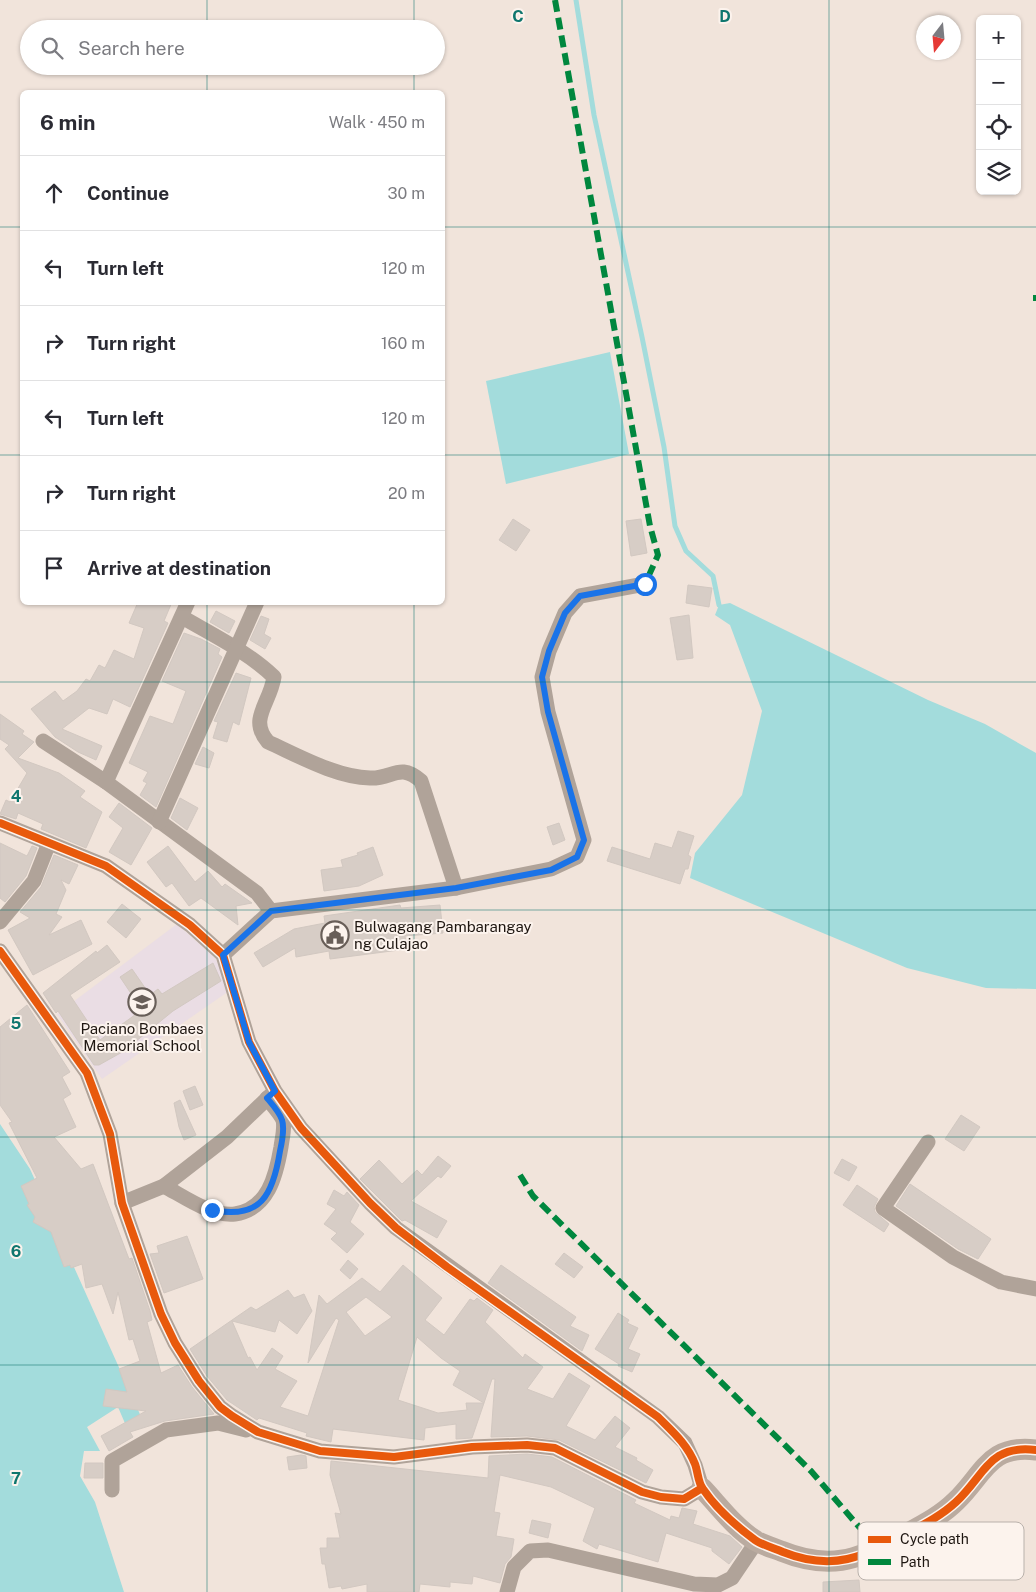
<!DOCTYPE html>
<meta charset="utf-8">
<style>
:root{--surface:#fff;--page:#f2f2f3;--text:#2b2b33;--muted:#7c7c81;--line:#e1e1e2}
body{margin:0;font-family:"Public Sans",sans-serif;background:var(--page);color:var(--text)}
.controls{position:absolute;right:15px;top:15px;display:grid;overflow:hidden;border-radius:8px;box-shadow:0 1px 4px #0004}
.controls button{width:45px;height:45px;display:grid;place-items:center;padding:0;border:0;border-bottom:1px solid var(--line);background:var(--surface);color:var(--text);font:25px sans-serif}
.compass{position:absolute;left:916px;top:15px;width:45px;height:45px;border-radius:50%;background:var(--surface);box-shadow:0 1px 4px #0004;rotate:196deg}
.stop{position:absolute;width:15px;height:15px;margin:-11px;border:4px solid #1a73e8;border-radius:50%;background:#fff}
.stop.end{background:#1a73e8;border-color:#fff;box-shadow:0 1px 5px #0008}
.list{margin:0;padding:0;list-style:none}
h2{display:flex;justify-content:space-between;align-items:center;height:65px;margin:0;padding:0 20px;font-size:21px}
h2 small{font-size:16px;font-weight:400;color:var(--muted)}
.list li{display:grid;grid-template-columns:32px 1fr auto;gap:15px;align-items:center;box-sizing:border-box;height:75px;padding:0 20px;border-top:1px solid var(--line)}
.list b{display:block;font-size:19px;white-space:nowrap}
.list em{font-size:16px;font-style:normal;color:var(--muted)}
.icon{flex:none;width:28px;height:28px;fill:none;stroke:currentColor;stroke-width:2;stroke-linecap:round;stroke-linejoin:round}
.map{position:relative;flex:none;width:1036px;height:1592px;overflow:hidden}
.search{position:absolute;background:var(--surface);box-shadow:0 1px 4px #0004;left:20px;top:20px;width:425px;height:55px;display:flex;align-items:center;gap:12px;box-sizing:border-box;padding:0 18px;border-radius:28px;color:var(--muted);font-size:19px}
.panel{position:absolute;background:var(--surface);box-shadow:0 1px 4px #0004;left:20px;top:90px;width:425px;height:515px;border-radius:8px}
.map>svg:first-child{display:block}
.education{fill:#eadde4}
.water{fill:#a3dcdc}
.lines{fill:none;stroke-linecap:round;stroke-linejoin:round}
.stream{stroke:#a3dcdc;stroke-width:5}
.building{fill:#d7cdc6;stroke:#d2c8c1;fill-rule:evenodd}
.street{stroke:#b0a399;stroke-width:15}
.secondary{stroke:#baaba0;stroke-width:21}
.quiet{stroke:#00873e;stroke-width:6;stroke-dasharray:12 6;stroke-linecap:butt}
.cycleway-casing{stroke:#fcf3ed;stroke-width:11}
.cycleway{stroke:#e8590c;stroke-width:8}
.route{stroke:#1a73e8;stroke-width:6}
.grid{fill:none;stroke:#0f766e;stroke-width:1;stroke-opacity:0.55}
.labels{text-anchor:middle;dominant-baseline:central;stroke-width:4;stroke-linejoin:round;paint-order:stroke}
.poi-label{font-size:15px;fill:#1e1611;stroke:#fcf3ed;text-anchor:start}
.key{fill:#fcf3ed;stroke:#b9b1ab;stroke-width:1}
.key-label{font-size:14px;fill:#1e1611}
.grid-label{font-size:16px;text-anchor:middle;font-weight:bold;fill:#0f766e;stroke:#fcf3ed;stroke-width:4;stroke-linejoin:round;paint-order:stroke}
</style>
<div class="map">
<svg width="1036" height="1592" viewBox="0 0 1036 1592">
<rect width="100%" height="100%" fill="#f1e4db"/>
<polygon class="education" points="177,924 216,959 229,991 102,1079 57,1014"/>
<g class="water">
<polygon points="610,352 629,454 506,484 486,381"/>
<polygon points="730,603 928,700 985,724 1036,753 1036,989 986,988 907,968 690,878 695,853 742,795 762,711 730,625 715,615 719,605"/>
<polygon points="0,1124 30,1169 143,1421 127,1428 118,1407 87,1427 100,1451 84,1451 80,1476 95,1502 124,1592 0,1592"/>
</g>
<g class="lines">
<polyline class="stream" points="576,0 594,115 642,337 664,447 675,526 686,551 713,576 719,605"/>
</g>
<g class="building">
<polygon points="513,519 530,530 516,551 499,540"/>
<polygon points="641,519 647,553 631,556 626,521"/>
<polygon points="688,585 712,588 709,607 686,603"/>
<polygon points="138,602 172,602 164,621 168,623 130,707 113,699 107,714 89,708 62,729 102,746 96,760 78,752 55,737 31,709 55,691 63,701 77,691 86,679 90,681 99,665 105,668 114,650 134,659 144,628 129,623"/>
<polygon points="216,611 235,621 229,633 210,622"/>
<polygon points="689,615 693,658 677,660 670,618"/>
<polygon points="261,616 269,619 264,634 271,638 265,649 250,640"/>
<polygon points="184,633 201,639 220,649 218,654 222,657 156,807 140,795 147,783 143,781 148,772 129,763 150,716 173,724 186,691 162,681"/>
<polygon points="236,673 251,678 239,725 233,722 227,742 213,738 218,722 214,721"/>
<polygon points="0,714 24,731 22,734 34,742 18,758 59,773 85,791 80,797 102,812 86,848 41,829 43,824 18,813 16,819 0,814 6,800 10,802 27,773 5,749 9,745 0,739"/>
<polygon points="203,747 214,753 209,768 195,764"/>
<polygon points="180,798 198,808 187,830 171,818"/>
<polygon points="119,803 152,828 131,865 109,852 123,828 109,817"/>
<polygon points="559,823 565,840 553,845 547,827"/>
<polygon points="678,831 694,836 688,855 691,857 688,869 685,869 680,884 607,861 612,847 650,859 655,843 672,848"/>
<polygon points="0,843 27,856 32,846 37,848 26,876 5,902 0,898"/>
<polygon points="168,846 195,882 208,871 222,887 225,884 252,903 236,906 238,925 201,898 189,906 172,883 166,887 147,862"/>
<polygon points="373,847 383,875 359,886 324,891 321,870 343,867 341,860 358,855 357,853"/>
<polygon points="54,855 78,865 69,884 61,880 66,890 56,914 62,917 49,935 81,920 92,944 33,975 8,930 30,918 20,912 41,887"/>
<polygon points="122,904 141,919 126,938 107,922"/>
<polygon points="400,905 401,908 440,905 443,933 405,936 407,949 330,959 329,951 296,957 295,948 263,967 254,953 294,929 325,923 324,916"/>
<polygon points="107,945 120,962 70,995 100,1040 139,1012 135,1007 138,1004 120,977 132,969 150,995 158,989 162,994 213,963 221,981 173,1011 124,1051 99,1065 94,1065 58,1011 56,1013 43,993 96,951 97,953"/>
<polygon points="27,1005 70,1072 62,1077 71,1094 63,1099 76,1127 54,1137 81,1169 93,1164 129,1259 132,1258 150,1311 152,1320 147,1322 161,1373 178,1365 192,1387 214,1414 165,1421 130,1432 133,1437 109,1451 101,1436 146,1411 103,1406 106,1389 127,1392 119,1369 140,1361 133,1339 129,1340 118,1292 113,1314 102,1284 86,1288 82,1264 71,1268 70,1265 64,1267 51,1232 33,1222 35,1217 27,1205 29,1204 21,1186 37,1178 9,1123 12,1122 0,1105 0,1027"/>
<polygon points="195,1086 203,1105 190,1110 183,1091"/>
<polygon points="180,1100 196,1135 184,1140 179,1127 174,1103"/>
<polygon points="961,1115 980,1127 964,1151 945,1139"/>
<polygon points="438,1156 451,1166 441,1178 438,1176 411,1201 447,1221 437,1238 405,1220 402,1221 360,1179 379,1160 402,1184 417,1170 422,1175"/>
<polygon points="842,1159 857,1167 849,1181 834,1173"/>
<polygon points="910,1184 991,1239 978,1259 958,1249 896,1206"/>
<polygon points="857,1185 878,1199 874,1207 875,1212 889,1224 884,1232 843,1205"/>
<polygon points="334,1190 344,1196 347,1192 359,1205 350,1222 364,1234 347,1253 331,1239 337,1233 324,1224 336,1209 327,1204"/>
<polygon points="187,1236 203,1279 164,1293 150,1254 159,1253 157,1246"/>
<polygon points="564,1253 583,1267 574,1278 555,1264"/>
<polygon points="348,1260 358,1269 350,1279 340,1270"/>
<path d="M403,1265L442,1298L425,1320L444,1335L470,1299L474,1301L477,1298L493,1310L485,1322L523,1358L525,1354L543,1367L527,1389L553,1399L569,1373L590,1386L566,1426L595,1440L615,1416L630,1428L615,1447L637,1458L636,1460L653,1470L646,1483L559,1440L527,1436L491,1437L495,1379H492L484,1403L453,1385L460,1371L441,1358L417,1337L398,1400L438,1413L467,1410L466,1403H484L472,1438L456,1439V1424L425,1428L424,1440L333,1429L331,1442L306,1436L307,1433L259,1418L257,1420L227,1400L207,1376L190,1349L251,1307L256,1310L288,1290L294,1298L304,1294L312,1311L297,1334L279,1320L275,1332L232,1321L248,1358L250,1357L257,1370L272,1348L283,1356L275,1369L297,1381L280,1407L308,1416L339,1320L336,1318L308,1363L319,1295L327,1304L362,1278L380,1292ZM366,1297L392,1317L365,1336L346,1312Z"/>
<polygon points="501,1265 576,1317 570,1326 589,1335 582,1351 488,1283"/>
<polygon points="618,1313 629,1320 627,1323 638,1328 628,1349 640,1354 632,1372 618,1366 619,1364 595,1349"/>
<polygon points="527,1454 552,1457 636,1500 634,1503 670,1520 671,1516 679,1518 682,1508 697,1511 693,1524 730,1536 742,1547 729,1564 712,1551 712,1548 666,1533 658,1562 599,1544 597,1549 583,1541 595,1508 551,1487 500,1475 494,1512 500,1513 496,1536 514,1539 511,1557 505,1564 500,1583 473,1576 472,1584 450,1582 450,1587 420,1584 419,1592 367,1592 367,1584 342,1589 341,1586 329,1588 325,1564 322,1564 320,1548 327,1548 327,1538 340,1538 335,1513 341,1514 330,1475 331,1461 488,1478 489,1456"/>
<polygon points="301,1455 306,1456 307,1468 289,1470 287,1457"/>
<polygon points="85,1463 103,1463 103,1478 84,1478"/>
<polygon points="532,1520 551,1524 548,1538 529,1533"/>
<polygon points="859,1580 860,1592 823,1592 823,1582"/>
</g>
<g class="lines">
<g class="street">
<path d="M182,617C213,635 248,652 274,677C270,704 248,719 268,742C299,756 336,777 370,778C393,779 399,762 421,781L456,888"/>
<polyline points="43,741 106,782 257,893 271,911"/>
<polyline points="106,782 188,602"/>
<polyline points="159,822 257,602"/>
<polyline points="0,823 106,866 190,925 223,955 249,1042 275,1091 301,1128 370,1203 396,1228 658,1417 685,1443 695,1465 702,1488 684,1499 661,1497 642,1492 555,1448 527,1445 472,1447 394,1457 320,1451 258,1432 232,1416 220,1407 199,1381 175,1343 161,1314 122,1203 110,1134 87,1073 0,951"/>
<polyline points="0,922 34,881 49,843"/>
<polyline points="223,955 271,911 456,888 551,869 577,857 584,840 548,712 542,677 549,651 565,613 580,596 645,584"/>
<polyline points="928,1142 883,1208 953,1257 1001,1282 1036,1289"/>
<path d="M164,1186C183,1196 212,1217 235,1214C268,1209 276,1176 281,1147C282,1139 285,1128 283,1120C280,1113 272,1105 267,1098"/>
<polyline points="122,1203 164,1186 227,1137 274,1092"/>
<polyline points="112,1490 112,1461 166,1430 218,1423 246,1430"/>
<polyline points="507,1592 514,1567 530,1551 548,1550 694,1584 718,1585 732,1578 757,1541"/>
</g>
<path class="secondary" d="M702,1488C719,1506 735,1528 756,1541C763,1545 773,1548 781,1551C828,1570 856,1561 899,1538C919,1527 940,1517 956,1501C984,1474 989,1444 1036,1450"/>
<g class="quiet">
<polyline points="555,0 650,526 658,555 645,584"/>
<polyline points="1033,298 1036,298"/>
<polyline points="520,1175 533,1196 811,1471 878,1549"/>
</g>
<g class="cycleway-casing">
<g id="cycleway">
<path d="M0,823L106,866L190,925L223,955L249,1042L275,1091L301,1128L370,1203L396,1228L447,1267L658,1417C673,1432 687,1444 695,1464C698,1472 698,1483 703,1489C716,1508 736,1526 755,1540C762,1545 774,1548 783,1552C833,1572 863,1557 908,1533C925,1524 942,1515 956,1502C985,1475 989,1444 1036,1450"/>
<polyline points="0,951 87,1073 110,1134 122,1203 161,1314 175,1343 199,1381 220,1407 232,1416 258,1432 320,1451 394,1457 472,1447 527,1445 555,1448 642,1492 661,1497 684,1499 702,1488"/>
</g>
</g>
<use href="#cycleway" class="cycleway"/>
</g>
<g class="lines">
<path class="route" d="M212,1210C261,1220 273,1195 280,1151C282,1142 285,1129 282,1120C280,1113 272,1104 267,1098L275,1091L249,1042L223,955L271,911L456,888L551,870L577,857L584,840L548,712L542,677L549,651L565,613L580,596L645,584"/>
</g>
<path class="grid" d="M207,0V29M414,0V29M622,0V1592M829,0V1592M207,66V92M414,66V92M0,227H22M442,227H1036M0,455H22M442,455H1036M207,602V1592M414,602V1592M0,682H1036M0,910H1036M0,1137H1036M0,1365H1036"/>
<defs>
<g id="civic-ring" transform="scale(1.4375)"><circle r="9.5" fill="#fcf3ed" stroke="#685e58" stroke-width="1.5"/><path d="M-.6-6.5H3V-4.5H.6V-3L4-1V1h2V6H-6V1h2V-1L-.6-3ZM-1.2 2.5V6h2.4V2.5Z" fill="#685e58"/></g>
<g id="school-ring" transform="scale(1.4375)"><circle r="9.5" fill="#fcf3ed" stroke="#685e58" stroke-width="1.5"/><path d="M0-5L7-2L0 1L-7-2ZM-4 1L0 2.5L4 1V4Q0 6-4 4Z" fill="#685e58"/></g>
</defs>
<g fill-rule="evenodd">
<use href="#civic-ring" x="335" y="935"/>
<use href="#school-ring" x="142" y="1002"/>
</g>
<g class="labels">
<g class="poi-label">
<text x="354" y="926">Bulwagang Pambarangay<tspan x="354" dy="17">ng Culajao</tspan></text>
<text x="142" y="1028" text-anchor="middle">Paciano Bombaes<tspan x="142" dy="17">Memorial School</tspan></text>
</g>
</g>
<rect x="858" y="1522" width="166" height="58" rx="8" class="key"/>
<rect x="868" y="1536" width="23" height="7" fill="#e8590c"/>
<rect x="868" y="1559" width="23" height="6" fill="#00873e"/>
<g class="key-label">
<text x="900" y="1544">Cycle path</text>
<text x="900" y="1567">Path</text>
</g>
<g class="grid-label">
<text x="518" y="22">C</text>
<text x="725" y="22">D</text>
<text x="16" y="802">4</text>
<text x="16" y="1029">5</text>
<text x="16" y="1257">6</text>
<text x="16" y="1484">7</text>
</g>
</svg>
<div class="controls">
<button>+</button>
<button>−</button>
<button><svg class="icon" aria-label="locate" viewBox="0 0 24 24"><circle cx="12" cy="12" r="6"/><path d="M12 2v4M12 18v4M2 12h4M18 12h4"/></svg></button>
<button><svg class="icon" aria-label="layers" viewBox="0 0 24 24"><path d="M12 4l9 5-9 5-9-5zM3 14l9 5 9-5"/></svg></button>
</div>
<svg class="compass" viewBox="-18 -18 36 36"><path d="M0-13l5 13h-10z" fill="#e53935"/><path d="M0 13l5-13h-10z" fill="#7c7c81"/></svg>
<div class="stop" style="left:645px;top:584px"></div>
<div class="stop end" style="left:212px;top:1210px"></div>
<div class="search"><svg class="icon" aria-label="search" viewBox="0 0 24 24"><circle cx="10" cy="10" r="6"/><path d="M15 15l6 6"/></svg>Search here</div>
<section class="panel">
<h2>6 min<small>Walk · 450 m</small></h2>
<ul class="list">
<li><svg class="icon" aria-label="ahead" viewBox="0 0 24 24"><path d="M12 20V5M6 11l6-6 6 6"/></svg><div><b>Continue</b></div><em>30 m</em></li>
<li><svg class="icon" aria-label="left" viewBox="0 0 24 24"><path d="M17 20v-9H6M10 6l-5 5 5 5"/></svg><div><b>Turn left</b></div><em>120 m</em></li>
<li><svg class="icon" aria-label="right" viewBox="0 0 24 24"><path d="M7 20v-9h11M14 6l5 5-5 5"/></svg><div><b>Turn right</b></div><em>160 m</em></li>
<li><svg class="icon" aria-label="left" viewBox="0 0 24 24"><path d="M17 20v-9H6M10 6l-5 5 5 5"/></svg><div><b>Turn left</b></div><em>120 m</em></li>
<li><svg class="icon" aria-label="right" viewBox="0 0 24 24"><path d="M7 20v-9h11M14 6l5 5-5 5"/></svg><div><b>Turn right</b></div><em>20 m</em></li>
<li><svg class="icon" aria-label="arrive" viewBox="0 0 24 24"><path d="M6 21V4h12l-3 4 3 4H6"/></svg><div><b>Arrive at destination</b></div></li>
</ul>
</section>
</div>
